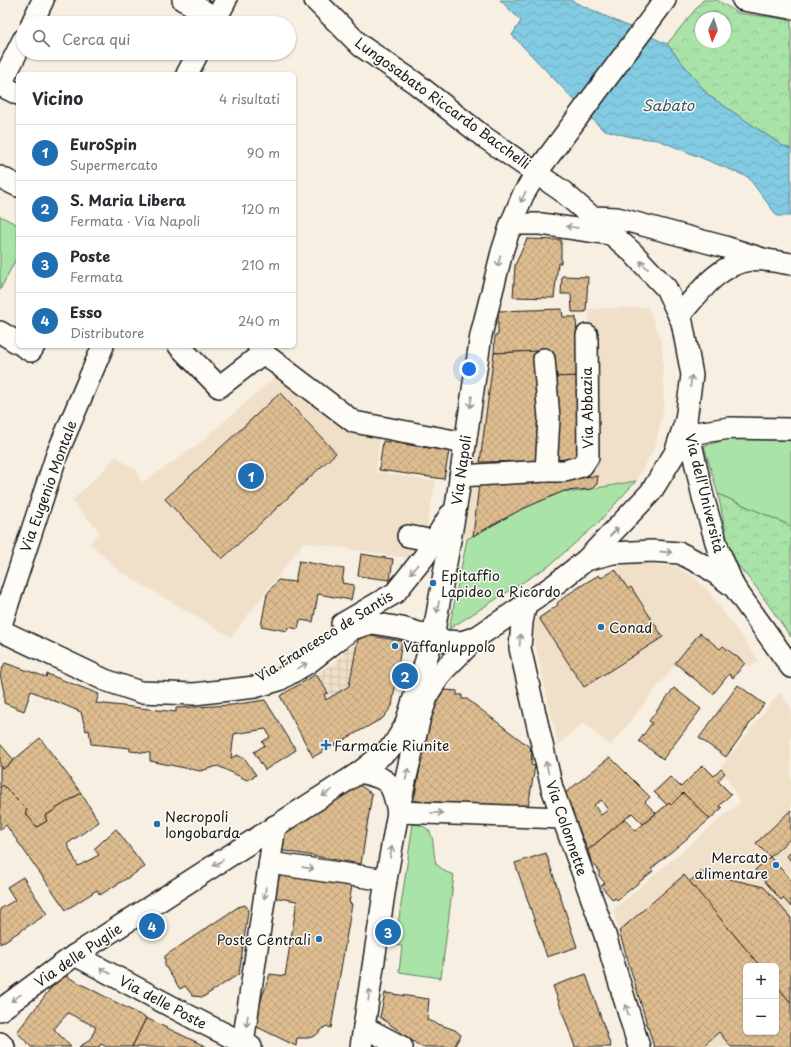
<!DOCTYPE html>
<html lang="it">
<meta charset="utf-8">
<style>
:root{--surface:#fff;--page:#f2f2f3;--text:#2b2b33;--muted:#7c7c81;--line:#e1e1e2;--accent:#1f6fb2}
body{margin:0;font-family:"Playpen Sans",sans-serif;background:var(--page);color:var(--text)}
.controls{position:absolute;right:12px;bottom:12px;display:grid;overflow:hidden;border-radius:6px;box-shadow:0 1px 3px #0004}
.controls button{width:36px;height:36px;display:grid;place-items:center;padding:0;border:0;border-bottom:1px solid var(--line);background:var(--surface);color:var(--text);font:20px sans-serif}
.compass{position:absolute;left:695px;top:12px;width:36px;height:36px;border-radius:50%;background:var(--surface);box-shadow:0 1px 3px #0004;rotate:184deg}
.you{position:absolute;left:469px;top:369px;width:14px;height:14px;margin:-10px;border:3px solid #fff;border-radius:50%;background:#1a73e8;box-shadow:0 0 0 6px #1a73e833}
.badge{display:grid;place-items:center;width:26px;height:26px;border-radius:50%;background:var(--accent);color:#fff;font-size:13px;font-weight:700}
.pin{position:absolute;translate:-50% -50%;border:2px solid #fff;box-shadow:0 1px 4px #0006}
.list{margin:0;padding:0;list-style:none}
h2{display:flex;justify-content:space-between;align-items:center;height:52px;margin:0;padding:0 16px;font-size:17px}
h2 small{font-size:13px;font-weight:400;color:var(--muted)}
.list li{display:grid;grid-template-columns:26px 1fr auto;gap:12px;align-items:center;box-sizing:border-box;height:56px;padding:0 16px;border-top:1px solid var(--line)}
.list b{display:block;font-size:15px;white-space:nowrap}
.list p{margin:0;font-size:13px;white-space:nowrap;color:var(--muted)}
.list em{font-size:13px;font-style:normal;color:var(--muted)}
.icon{flex:none;width:22px;height:22px;fill:none;stroke:currentColor;stroke-width:2;stroke-linecap:round;stroke-linejoin:round}
.map{position:relative;flex:none;width:791px;height:1047px;overflow:hidden}
.search{position:absolute;background:var(--surface);box-shadow:0 1px 3px #0004;left:16px;top:16px;width:280px;height:44px;display:flex;align-items:center;gap:10px;box-sizing:border-box;padding:0 14px;border-radius:22px;color:var(--muted);font-size:15px}
.panel{position:absolute;background:var(--surface);box-shadow:0 1px 3px #0004;left:16px;top:72px;width:280px;height:276px;border-radius:6px}
.map>svg:first-child{display:block}
.built{fill:#f0e0c9;fill-rule:evenodd}
.industrial{fill:url(#industrial-grid)}
.grass{fill:#a9e3a8;stroke:#628062}
.forest{fill:url(#forest-crowns);stroke:#628062;fill-rule:evenodd}
.water{fill:url(#water-waves);stroke:#598593}
.building{fill:url(#building-cross-hatch);stroke:#1c1c1c;fill-rule:evenodd}
.lines{fill:none;stroke-linecap:round;stroke-linejoin:round}
.minor-casing{stroke:#1c1c1c;stroke-width:24}
.minor{stroke:#fdfcf7;stroke-width:21}
.oneway{stroke:#989794}
.poi-dot{fill:#1f6fb2;stroke:#fdfcf7;stroke-width:1.5}
.labels{text-anchor:middle;dominant-baseline:central;stroke-width:3;stroke-linejoin:round;paint-order:stroke}
.street-label{font-size:14px;fill:#1c1c1c;stroke:#fdfcf7}
.poi-label{font-size:14px;fill:#1c1c1c;stroke:#fdfcf7;text-anchor:start}
.water-label{font-size:15px;font-style:italic;fill:#405961;stroke:#fdfcf7}
</style>
<div class="map">
<svg width="791" height="1047" viewBox="0 0 791 1047">
<defs>
<pattern id="industrial-grid" width="8" height="8" patternUnits="userSpaceOnUse"><rect width="8" height="8" fill="#f0e0c9"/><path d="M0 4h8M4 0v8" fill="none" stroke="#cdc0ac"/></pattern>
<pattern id="forest-crowns" width="20" height="18" patternUnits="userSpaceOnUse"><rect width="20" height="18" fill="#a9e3a8"/><path d="M2 6a3 3 0 1 1 6 0M12 15a3 3 0 1 1 6 0" fill="none" stroke="#91c290"/></pattern>
<pattern id="water-waves" width="16" height="10" patternUnits="userSpaceOnUse"><rect width="16" height="10" fill="#82cbe2"/><path d="M0 5q4-4 8 0t8 0" fill="none" stroke="#70aec1"/></pattern>
<pattern id="building-cross-hatch" width="8" height="8" patternUnits="userSpaceOnUse"><rect width="8" height="8" fill="#debd90"/><path d="M0 0l8 8M0 8l8-8" fill="none" stroke="#bea27c"/></pattern>
</defs>
<rect width="100%" height="100%" fill="#f7efe2"/>
<filter id="ink" filterUnits="userSpaceOnUse"><feTurbulence type="fractalNoise" baseFrequency=".025" numOctaves="2"/><feDisplacementMap in="SourceGraphic" scale="8" xChannelSelector="R" yChannelSelector="G"/><feConvolveMatrix kernelMatrix="1 2 1 2 8 2 1 2 1" color-interpolation-filters="sRGB"/></filter>
<g filter="url(#ink)">
<g class="built">
<polygon points="648,307 662,343 664,407 655,447 636,481 575,492 564,491 520,510 467,539 463,537 491,353 547,351 586,375 589,309"/>
<polygon points="281,372 380,433 376,472 436,481 421,554 414,559 304,542 231,637 119,571 90,543 100,532 72,501 116,457 137,471 142,483 196,446"/>
<polygon points="633,562 677,567 695,578 707,589 759,661 749,667 723,646 720,649 700,633 611,746 584,723 558,745 532,630 535,621 558,606 557,603 567,595 587,582 601,578 615,569"/>
<path d="M780,692L791,708V1047H654L613,910L740,802L721,767ZM746,966H776V1032H746Z"/>
</g>
<polygon class="industrial" points="359,634 349,686 326,700 324,694 327,693 316,674 335,662"/>
<g class="grass">
<polygon points="0,216 18,225 18,255 0,290"/>
<polygon points="791,434 791,526 718,494 704,446 738,436"/>
<polygon points="636,481 597,524 550,565 449,629 467,539 520,510 564,491 575,492"/>
<path d="M413,824C438,826 431,844 436,864L446,872L454,875L441,978L399,972L402,946L395,945Z"/>
</g>
<g class="forest">
<path d="M703,0H717L738,13L791,20V149L783,146L708,95L667,44ZM701,18H725V42H701Z"/>
<polygon points="718,494 791,526 791,637 756,587 731,557"/>
</g>
<polygon class="water" points="500,0 570,0 667,44 708,95 783,146 791,149 791,216 777,216 748,177 658,140 631,137 602,129 512,35 521,21"/>
<g class="building">
<polygon points="527,239 561,240 561,263 558,263 554,298 513,297 515,265"/>
<polygon points="562,276 588,277 586,312 572,312 571,294 561,294"/>
<polygon points="562,309 563,317 576,317 579,376 549,378 547,351 494,353 495,335 498,335 498,311"/>
<polygon points="537,351 539,461 480,462 494,353"/>
<polygon points="579,376 580,458 557,460 551,453 552,377"/>
<polygon points="280,393 336,453 222,559 165,499"/>
<polygon points="383,441 449,451 444,479 379,470"/>
<polygon points="598,476 597,484 592,489 564,491 520,510 473,536 479,484"/>
<polygon points="361,554 393,559 390,580 358,576"/>
<polygon points="299,561 344,569 342,583 354,585 351,600 318,594 313,622 300,620 298,629 288,627 287,631 261,626 267,594 278,580 295,582"/>
<polygon points="615,569 628,589 631,587 663,637 584,687 539,618 558,605 557,603 567,595 587,582 599,575 601,578"/>
<polygon points="700,633 720,649 723,646 745,663 733,678 729,674 713,694 675,663"/>
<polygon points="359,634 402,641 392,706 383,718 313,757 280,696 316,674 328,693 324,694 326,700 349,686"/>
<polygon points="5,663 46,677 47,674 99,694 96,703 176,712 176,708 232,705 265,700 296,750 265,770 254,752 265,745 262,742 270,737 266,729 234,734 231,758 237,755 245,759 256,775 247,780 218,766 200,771 150,761 150,753 130,751 130,748 91,744 89,730 86,731 81,712 31,691 24,711 4,703 4,692 0,674"/>
<polygon points="738,685 764,704 726,757 699,738"/>
<polygon points="674,688 701,709 663,759 639,741 652,723 649,721"/>
<polygon points="434,689 457,691 457,695 462,695 462,699 467,699 531,748 530,751 532,751 531,765 535,766 528,807 414,801"/>
<polygon points="40,738 81,793 45,816 47,821 37,827 25,813 27,809 3,785 0,788 0,768 2,766 3,769"/>
<polygon points="0,744 14,760 3,769 2,766 0,768"/>
<path d="M610,757L650,797L645,802L656,813L643,824L632,813L588,850L564,794ZM601,800L608,810L601,815L594,805Z"/>
<polygon points="703,765 714,776 721,769 725,773 718,781 731,794 719,806 722,808 710,819 683,793 671,805 669,803 667,805 654,792 670,777 681,787"/>
<polygon points="354,781 372,794 361,864 279,850 282,828"/>
<polygon points="3,785 27,809 25,813 37,827 47,821 45,816 81,793 99,822 67,844 78,866 99,855 94,849 116,829 145,867 100,895 97,890 66,910 6,825 0,830 0,788"/>
<polygon points="683,793 710,819 651,869 653,871 617,900 615,898 613,900 601,886 605,883 599,876 599,870 591,861 588,850 625,819 635,831 669,803 671,805"/>
<polygon points="791,810 791,838 770,857 756,843"/>
<polygon points="791,852 791,861 787,856"/>
<polygon points="546,853 577,947 547,957 515,863"/>
<polygon points="770,857 791,880 791,907 783,898 781,900 755,870"/>
<polygon points="700,872 764,887 791,918 791,1003 776,985 776,966 760,966 689,882"/>
<polygon points="276,873 353,881 349,903 352,904 331,1028 326,1026 315,1036 308,1038 297,1038 296,1046 255,1026 259,1018 255,1017 270,974 285,976 297,901 272,897"/>
<polygon points="684,875 760,966 746,966 746,1032 776,1032 776,985 791,1003 791,1047 731,1047 719,1032 702,1047 654,1047 619,931"/>
<polygon points="23,877 47,914 0,944 0,909 15,900 7,887"/>
<polygon points="245,905 247,907 248,912 239,974 203,997 193,996 185,986 180,989 165,966 165,956 238,907"/>
<polygon points="62,974 146,1018 132,1047 107,1047 101,1044 99,1047 79,1047 90,1040 96,1027 68,1013 54,1029 71,1047 31,1047 17,1032"/>
<polygon points="586,974 611,1047 575,1047 553,986"/>
<polygon points="385,993 429,999 427,1020 455,1030 461,1035 454,1047 421,1047 380,1017"/>
<polygon points="146,1018 207,1047 132,1047"/>
</g>
<g class="lines">
<g class="minor-casing">
<g id="minor">
<polyline points="183,0 217,18"/>
<polyline points="315,0 361,46 414,82 484,137 562,191 632,252 666,288 682,322 692,375 686,420 675,453 651,492 586,560 553,586 477,637 443,671 429,692 420,717 398,812 386,880 361,1047"/>
<polyline points="743,0 791,8"/>
<polyline points="32,23 43,0"/>
<polyline points="214,23 226,0"/>
<polyline points="187,74 198,53"/>
<polyline points="0,85 18,94"/>
<polyline points="0,86 23,40"/>
<polyline points="0,177 18,186"/>
<polyline points="593,217 617,218 725,247 766,260"/>
<polyline points="511,224 541,224 611,234"/>
<path d="M679,316C699,293 718,264 751,260C763,258 778,262 791,264"/>
<polyline points="0,332 18,343"/>
<polyline points="23,346 31,351 34,346"/>
<polyline points="179,346 219,387 263,353"/>
<polyline points="258,346 263,353 354,422 465,443"/>
<polyline points="686,421 703,497 718,549 734,587 791,667"/>
<polyline points="689,434 730,428 791,429"/>
<polyline points="546,471 565,471 582,466 588,457 587,335"/>
<polyline points="460,476 546,471 549,418 544,359"/>
<polyline points="408,536 434,541"/>
<polyline points="586,560 613,553 652,551 680,553 707,567 734,587"/>
<polyline points="526,604 522,622 520,648 552,788 605,935 639,1047"/>
<polyline points="342,624 395,593 424,557 450,515"/>
<polyline points="0,628 57,454 103,346"/>
<polyline points="0,630 105,680 140,692 194,694 255,687 279,680 308,663 352,629 372,623 402,628 446,641 462,642 477,637"/>
<path d="M360,772C390,779 392,782 398,812"/>
<polyline points="398,812 562,818"/>
<polyline points="270,863 386,880"/>
<polyline points="75,955 193,1018 251,1047"/>
<polyline points="0,1010 75,955 360,772 393,746 405,726 423,670 433,637 457,500 481,335 502,252 511,224 523,195 537,172 665,0"/>
<polyline points="364,1027 402,1047"/>
<polyline points="0,1043 4,1047"/>
<polyline points="243,1043 275,826"/>
</g>
</g>
<use href="#minor" class="minor"/>
</g>
<defs><path id="oneway-shaft" d="M-6 0H5M1.5-3L5.5 0L1.5 3" fill="none" stroke-width="1.6" stroke-linecap="round" stroke-linejoin="round"/></defs>
<g class="oneway">
<use href="#oneway-shaft" transform="translate(523 197) rotate(116)"/>
<use href="#oneway-shaft" transform="translate(572 227) rotate(-171)"/>
<use href="#oneway-shaft" transform="translate(499 261) rotate(105)"/>
<use href="#oneway-shaft" transform="translate(644 265) rotate(-133)"/>
<use href="#oneway-shaft" transform="translate(691 381) rotate(-84)"/>
<use href="#oneway-shaft" transform="translate(471 402) rotate(98)"/>
<use href="#oneway-shaft" transform="translate(614 532) rotate(-45)"/>
<use href="#oneway-shaft" transform="translate(666 552) rotate(4)"/>
<use href="#oneway-shaft" transform="translate(414 569) rotate(128)"/>
<use href="#oneway-shaft" transform="translate(438 607) rotate(100)"/>
<use href="#oneway-shaft" transform="translate(520 640) rotate(-86)"/>
<use href="#oneway-shaft" transform="translate(302 666) rotate(-31)"/>
<use href="#oneway-shaft" transform="translate(547 767) rotate(-104)"/>
<use href="#oneway-shaft" transform="translate(407 774) rotate(-77)"/>
<use href="#oneway-shaft" transform="translate(327 793) rotate(147)"/>
<use href="#oneway-shaft" transform="translate(437 813) rotate(2)"/>
<use href="#oneway-shaft" transform="translate(391 852) rotate(-80)"/>
<use href="#oneway-shaft" transform="translate(218 863) rotate(147)"/>
<use href="#oneway-shaft" transform="translate(308 868) rotate(8)"/>
<use href="#oneway-shaft" transform="translate(265 893) rotate(98)"/>
<use href="#oneway-shaft" transform="translate(105 971) rotate(-152)"/>
<use href="#oneway-shaft" transform="translate(369 995) rotate(-82)"/>
<use href="#oneway-shaft" transform="translate(16 998) rotate(144)"/>
<use href="#oneway-shaft" transform="translate(627 1010) rotate(-107)"/>
<use href="#oneway-shaft" transform="translate(247 1021) rotate(98)"/>
</g>
</g>
<g class="poi-dot">
<circle cx="433" cy="583" r="4"/>
<circle cx="601" cy="627" r="4"/>
<circle cx="395" cy="646" r="4"/>
<path d="M324 739h4v4h4v4h-4v4h-4v-4h-4v-4h4z"/>
<circle cx="157" cy="824" r="4"/>
<circle cx="776" cy="865" r="4"/>
<circle cx="319" cy="939" r="4"/>
</g>
<g class="labels">
<g class="street-label">
<text transform="translate(443 103) rotate(36)">Lungosabato Riccardo Bacchelli</text>
<text transform="translate(587 408) rotate(-91)">Via Abbazia</text>
<text transform="translate(461 470) rotate(-82)">Via Napoli</text>
<text transform="translate(48 486) rotate(-70)">Via Eugenio Montale</text>
<text transform="translate(705 493) rotate(76)">Via dell'Università</text>
<text transform="translate(324 636) rotate(-32)">Via Francesco de Santis</text>
<text transform="translate(567 828) rotate(71)">Via Colonnette</text>
<text transform="translate(78 955) rotate(-34)">Via delle Puglie</text>
<text transform="translate(163 1002) rotate(28)">Via delle Poste</text>
</g>
<g class="poi-label">
<text x="441" y="575">Epitaffio<tspan x="441" dy="16">Lapideo a Ricordo</tspan></text>
<text x="609" y="627">Conad</text>
<text x="403" y="646">Vaffanluppolo</text>
<text x="334" y="745">Farmacie Riunite</text>
<text x="165" y="816">Necropoli<tspan x="165" dy="16">longobarda</tspan></text>
<text x="768" y="857" text-anchor="end">Mercato<tspan x="768" dy="16">alimentare</tspan></text>
<text x="311" y="939" text-anchor="end">Poste Centrali</text>
</g>
<g class="water-label">
<text x="668" y="104">Sabato</text>
</g>
</g>
</svg>
<div class="controls">
<button>+</button>
<button>−</button>
</div>
<svg class="compass" viewBox="-18 -18 36 36"><path d="M0-13l5 13h-10z" fill="#e53935"/><path d="M0 13l5-13h-10z" fill="#7c7c81"/></svg>
<div class="you"></div>
<div class="pin badge" style="left:251px;top:476px">1</div>
<div class="pin badge" style="left:405px;top:676px">2</div>
<div class="pin badge" style="left:388px;top:932px">3</div>
<div class="pin badge" style="left:152px;top:926px">4</div>
<div class="search"><svg class="icon" aria-label="search" viewBox="0 0 24 24"><circle cx="10" cy="10" r="6"/><path d="M15 15l6 6"/></svg>Cerca qui</div>
<section class="panel">
<h2>Vicino<small>4 risultati</small></h2>
<ul class="list">
<li><span class="badge">1</span><div><b>EuroSpin</b><p>Supermercato</p></div><em>90 m</em></li>
<li><span class="badge">2</span><div><b>S. Maria Libera</b><p>Fermata · Via Napoli</p></div><em>120 m</em></li>
<li><span class="badge">3</span><div><b>Poste</b><p>Fermata</p></div><em>210 m</em></li>
<li><span class="badge">4</span><div><b>Esso</b><p>Distributore</p></div><em>240 m</em></li>
</ul>
</section>
</div>
